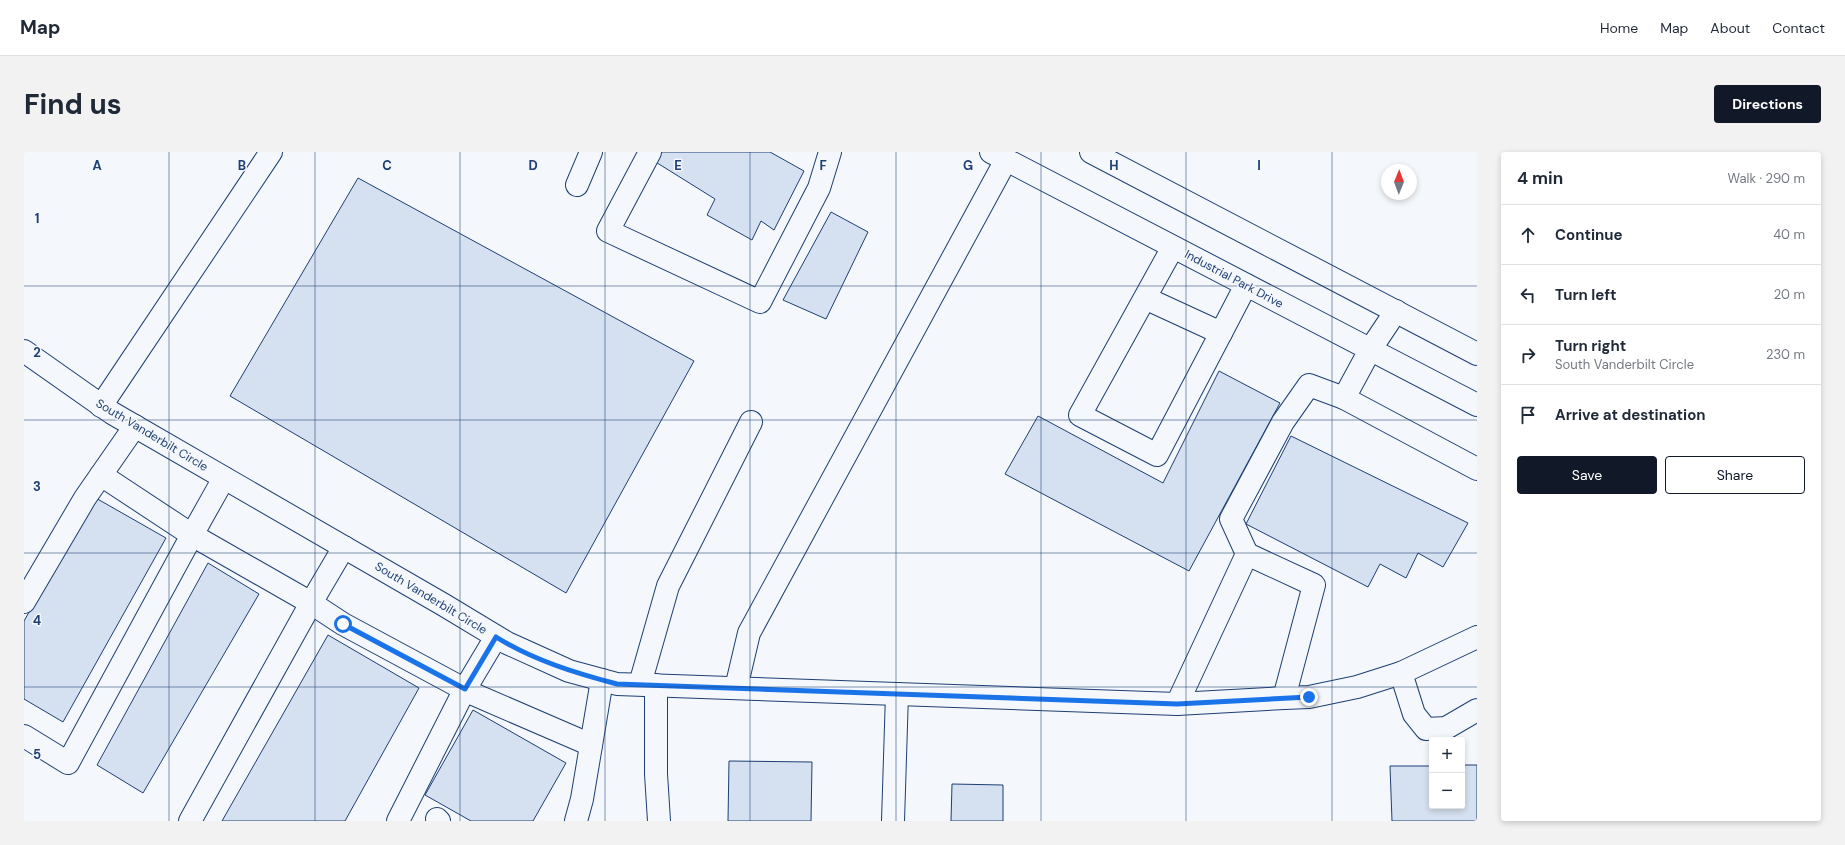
<!DOCTYPE html>
<meta charset="utf-8">
<style>
:root{--surface:#fff;--page:#f2f2f3;--text:#1f2937;--muted:#747a83;--line:#e0e1e3;--accent:#111827}
body{margin:0;font-family:"DM Sans",sans-serif;background:var(--page);color:var(--text)}
.controls{position:absolute;right:12px;bottom:12px;display:grid;overflow:hidden;border-radius:4px;box-shadow:0 2px 6px #0003}
.controls button{width:36px;height:36px;display:grid;place-items:center;padding:0;border:0;border-bottom:1px solid var(--line);background:var(--surface);color:var(--text);font:20px sans-serif}
.compass{position:absolute;left:1357px;top:12px;width:36px;height:36px;border-radius:50%;background:var(--surface);box-shadow:0 2px 6px #0003;rotate:1deg}
.stop{position:absolute;width:12px;height:12px;margin:-9px;border:3px solid #1a73e8;border-radius:50%;background:#fff}
.stop.end{background:#1a73e8;border-color:#fff;box-shadow:0 1px 4px #0008}
.list{margin:0;padding:0;list-style:none}
h2{display:flex;justify-content:space-between;align-items:center;height:52px;margin:0;padding:0 16px;font-size:17px}
h2 small{font-size:13px;font-weight:400;color:var(--muted)}
.list li{display:grid;grid-template-columns:26px 1fr auto;gap:12px;align-items:center;box-sizing:border-box;height:60px;padding:0 16px;border-top:1px solid var(--line)}
.list b{display:block;font-size:15px;white-space:nowrap}
.list p{margin:0;font-size:13px;white-space:nowrap;color:var(--muted)}
.list em{font-size:13px;font-style:normal;color:var(--muted)}
.actions{display:flex;gap:8px;padding:12px 16px}
.actions a{flex:1;padding:9px 0;border:1px solid var(--accent);border-radius:4px;text-align:center;font-size:14px;color:var(--accent)}
.actions .main{background:var(--accent);color:#fff}
.icon{flex:none;width:22px;height:22px;fill:none;stroke:currentColor;stroke-width:2;stroke-linecap:round;stroke-linejoin:round}
.map{position:relative;flex:none;width:1453px;height:669px;overflow:hidden;border-radius:4px}
header{display:flex;align-items:center;gap:24px;box-sizing:border-box;height:56px;padding:0 20px;background:var(--surface);border-bottom:1px solid var(--line)}
header strong{font-size:19px}
nav{display:flex;gap:22px;margin-inline-start:auto;font-size:14px}
.intro{display:flex;align-items:center;justify-content:space-between;box-sizing:border-box;height:96px;padding:0 24px}
h1{margin:0;font-size:28px}
.button{padding:10px 18px;border-radius:4px;background:var(--accent);color:#fff;font-size:14px;font-weight:700}
main{display:flex;gap:24px;padding:0 24px}
aside{flex:1;background:var(--surface);border-radius:4px;box-shadow:0 2px 6px #0003}
.map>svg:first-child{display:block}
.building{fill:#d5e0f0;stroke:#1d3f73}
.lines{fill:none;stroke-linecap:round;stroke-linejoin:round}
.minor-casing{stroke:#1d3f73;stroke-width:24}
.minor{stroke:#f4f7fb;stroke-width:22}
.route{stroke:#1a73e8;stroke-width:5}
.grid{fill:none;stroke:#1d3f73;stroke-width:1;stroke-opacity:0.55}
.labels{text-anchor:middle;dominant-baseline:central;stroke-width:3;stroke-linejoin:round;paint-order:stroke}
.street-label{font-size:12px;fill:#1d3f73;stroke:#f4f7fb}
.grid-label{font-size:13px;text-anchor:middle;font-weight:bold;fill:#1d3f73;stroke:#f4f7fb;stroke-width:3;stroke-linejoin:round;paint-order:stroke}
</style>
<header>
<strong>Map</strong>
<nav><a>Home</a><a>Map</a><a>About</a><a>Contact</a></nav>
</header>
<div class="intro"><h1>Find us</h1><a class="button">Directions</a></div>
<main>
<div class="map">
<svg width="1453" height="669" viewBox="0 0 1453 669">
<rect width="100%" height="100%" fill="#f4f7fb"/>
<g class="building">
<polygon points="634,0 746,0 780,19 750,78 737,69 728,88 683,63 691,47 630,9"/>
<polygon points="334,26 670,209 542,441 206,244"/>
<polygon points="807,60 844,80 802,167 759,148"/>
<polygon points="1195,219 1256,251 1165,419 981,322 1014,264 1139,331"/>
<polygon points="1267,284 1444,371 1419,415 1394,401 1382,426 1356,412 1344,435 1222,372"/>
<polygon points="70,345 142,386 39,570 0,547 0,469"/>
<polygon points="184,411 235,442 119,641 73,613"/>
<polygon points="304,483 395,536 321,669 198,669"/>
<polygon points="449,558 542,611 509,669 447,669 401,643"/>
<polygon points="705,609 788,610 787,669 704,669"/>
<polygon points="1438,613 1453,613 1453,669 1368,669 1366,614 1408,614 1408,654 1438,654"/>
<polygon points="928,632 979,633 979,669 927,669"/>
</g>
<g class="lines">
<g class="minor-casing">
<g id="minor">
<polyline points="626,0 584,79 736,150 795,36 806,0"/>
<polyline points="967,0 1453,253"/>
<polyline points="1067,0 1453,202"/>
<polyline points="553,33 567,0"/>
<polyline points="1121,146 1197,181 1133,303 1056,263 1149,95"/>
<polyline points="1197,181 1222,133"/>
<polyline points="0,199 88,261 420,453 483,491 545,519 593,532 1153,552 1260,546 1285,545 1333,535 1377,521 1453,485"/>
<polyline points="1320,246 1453,317"/>
<polyline points="77,254 247,0"/>
<polyline points="77,323 168,383 287,451 319,472 449,542 567,593"/>
<polyline points="1223,402 1290,433 1260,546"/>
<polyline points="0,450 61,346 111,274"/>
<polyline points="1377,521 1390,562 1402,577 1422,576 1453,558"/>
<polyline points="616,532 644,434 727,270"/>
<polyline points="632,533 632,622 635,669"/>
<polyline points="712,536 725,481 982,8"/>
<polyline points="1153,552 1223,402 1207,367 1259,270 1285,233 1320,246 1346,198 1372,159"/>
<polyline points="0,584 44,611 168,383 200,326"/>
<polyline points="413,667 415,669"/>
<polyline points="166,669 287,451 320,395"/>
<polyline points="374,669 441,537 472,485"/>
<polyline points="552,669 558,647 578,528"/>
<polyline points="869,669 873,542"/>
</g>
</g>
<use href="#minor" class="minor"/>
</g>
<g class="lines">
<path class="route" d="M319,472L441,537L472,485C509,508 551,521 593,532L1153,552L1285,545"/>
</g>
<path class="grid" d="M145,0V669M291,0V669M436,0V669M581,0V669M726,0V669M872,0V669M1017,0V669M1162,0V669M1308,0V669M0,134H1453M0,268H1453M0,401H1453M0,535H1453"/>
<g class="labels">
<g class="street-label">
<text transform="translate(1210 127) rotate(28)">Industrial Park Drive</text>
<text transform="translate(128 283) rotate(31)">South Vanderbilt Circle</text>
<text transform="translate(407 446) rotate(31)">South Vanderbilt Circle</text>
</g>
</g>
<g class="grid-label">
<text x="73" y="18">A</text>
<text x="218" y="18">B</text>
<text x="363" y="18">C</text>
<text x="509" y="18">D</text>
<text x="654" y="18">E</text>
<text x="799" y="18">F</text>
<text x="944" y="18">G</text>
<text x="1090" y="18">H</text>
<text x="1235" y="18">I</text>
<text x="13" y="71">1</text>
<text x="13" y="205">2</text>
<text x="13" y="339">3</text>
<text x="13" y="473">4</text>
<text x="13" y="607">5</text>
</g>
</svg>
<div class="controls">
<button>+</button>
<button>−</button>
</div>
<svg class="compass" viewBox="-18 -18 36 36"><path d="M0-13l5 13h-10z" fill="#e53935"/><path d="M0 13l5-13h-10z" fill="#747a83"/></svg>
<div class="stop" style="left:319px;top:472px"></div>
<div class="stop end" style="left:1285px;top:545px"></div>
</div>
<aside>
<h2>4 min<small>Walk · 290 m</small></h2>
<ul class="list">
<li><svg class="icon" aria-label="ahead" viewBox="0 0 24 24"><path d="M12 20V5M6 11l6-6 6 6"/></svg><div><b>Continue</b></div><em>40 m</em></li>
<li><svg class="icon" aria-label="left" viewBox="0 0 24 24"><path d="M17 20v-9H6M10 6l-5 5 5 5"/></svg><div><b>Turn left</b></div><em>20 m</em></li>
<li><svg class="icon" aria-label="right" viewBox="0 0 24 24"><path d="M7 20v-9h11M14 6l5 5-5 5"/></svg><div><b>Turn right</b><p>South Vanderbilt Circle</p></div><em>230 m</em></li>
<li><svg class="icon" aria-label="arrive" viewBox="0 0 24 24"><path d="M6 21V4h12l-3 4 3 4H6"/></svg><div><b>Arrive at destination</b></div></li>
</ul>
<div class="actions"><a class="main">Save</a><a>Share</a></div>
</aside>
</main>
